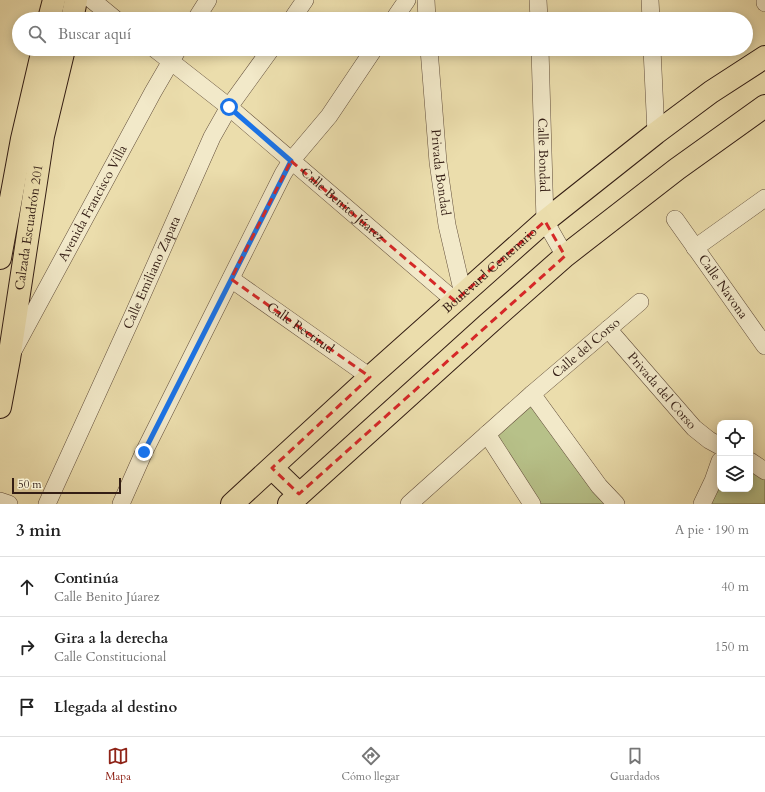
<!DOCTYPE html>
<html lang="es">
<meta charset="utf-8">
<style>
:root{--surface:#fff;--page:#f2f2f2;--text:#222;--muted:#767676;--line:#e0e0e0;--accent:#8f2418}
body{margin:0;font-family:Cardo,serif;background:var(--page);color:var(--text)}
.controls{position:absolute;right:12px;bottom:12px;display:grid;overflow:hidden;border-radius:8px;box-shadow:0 2px 10px #0003}
.controls button{width:36px;height:36px;display:grid;place-items:center;padding:0;border:0;border-bottom:1px solid var(--line);background:var(--surface);color:var(--text);font:20px sans-serif}
.scale{position:absolute;left:12px;bottom:10px;width:109px;box-sizing:border-box;padding-left:4px;border:2px solid #331d14;border-top:0;font-size:11px;line-height:14px;white-space:nowrap;color:#331d14;-webkit-text-stroke:3px #f2e9c9;paint-order:stroke}
.stop{position:absolute;width:12px;height:12px;margin:-9px;border:3px solid #1a73e8;border-radius:50%;background:#fff}
.stop.end{background:#1a73e8;border-color:#fff;box-shadow:0 1px 4px #0008}
.list{margin:0;padding:0;list-style:none}
h2{display:flex;justify-content:space-between;align-items:center;height:52px;margin:0;padding:0 16px;font-size:17px}
h2 small{font-size:13px;font-weight:400;color:var(--muted)}
.list li{display:grid;grid-template-columns:26px 1fr auto;gap:12px;align-items:center;box-sizing:border-box;height:60px;padding:0 16px;border-top:1px solid var(--line)}
.list b{display:block;font-size:15px;white-space:nowrap}
.list p{margin:0;font-size:13px;white-space:nowrap;color:var(--muted)}
.list em{font-size:13px;font-style:normal;color:var(--muted)}
.icon{flex:none;width:22px;height:22px;fill:none;stroke:currentColor;stroke-width:2;stroke-linecap:round;stroke-linejoin:round}
.map{position:relative;flex:none;width:765px;height:504px;overflow:hidden}
.search{position:absolute;background:var(--surface);box-shadow:0 2px 10px #0003;left:12px;right:12px;top:12px;height:44px;display:flex;align-items:center;gap:10px;box-sizing:border-box;padding:0 14px;border-radius:22px;color:var(--muted);font-size:15px}
.sheet{height:232px;background:var(--surface)}
nav{display:flex;justify-content:space-around;align-items:center;box-sizing:border-box;height:56px;border-top:1px solid var(--line);background:var(--surface);font-size:11px;color:var(--muted)}
nav a{display:grid;justify-items:center;gap:2px}
nav .on{color:var(--accent)}
.map>svg:first-child{display:block}
.green{fill:#b7c189;stroke:#756f4e}
.lines{fill:none;stroke-linecap:round;stroke-linejoin:round}
.minor-casing{stroke:#614d3a;stroke-width:18}
.major-casing{stroke:#331d14;stroke-width:24}
.minor{stroke:#f2e9c9;stroke-width:17}
.major{stroke:#ebddac;stroke-width:22}
.route{stroke:#1a73e8;stroke-width:5}
.marked{fill:none;stroke:#d62828;stroke-width:3;stroke-dasharray:8 5;stroke-linejoin:round}
.labels{text-anchor:middle;dominant-baseline:central;stroke-width:4;stroke-linejoin:round;paint-order:stroke}
.street-label{font-size:13px;fill:#331d14;stroke:#f2e9c9}
</style>
<div class="map">
<svg width="765" height="504" viewBox="0 0 765 504">
<rect width="100%" height="100%" fill="#ebddac"/>
<filter id="stains"><feTurbulence type="fractalNoise" baseFrequency=".005" numOctaves="4"/><feColorMatrix values="0 0 0 0 .2 0 0 0 0 .09 0 0 0 0 .02 0 0 0 .5 -.17"/></filter>
<radialGradient id="worn" r=".72"><stop offset=".6" stop-color="#630" stop-opacity="0"/><stop offset="1" stop-color="#630" stop-opacity=".3"/></radialGradient>
<g class="green">
<polygon points="532,400 605,504 541,504 496,433"/>
<polygon points="750,464 765,478 765,504 707,504 720,475 720,489 750,489"/>
</g>
<g class="lines">
<g class="minor-casing">
<g id="minor">
<polyline points="92,0 115,19"/>
<polyline points="426,0 427,19"/>
<polyline points="538,0 539,19"/>
<polyline points="650,0 651,19"/>
<polyline points="765,0 765,3"/>
<polyline points="196,19 208,0"/>
<polyline points="292,19 305,0"/>
<polyline points="394,19 407,0"/>
<path id="s1" d="M155,49L229,107L455,301"/>
<path id="s2" d="M429,49L438,162L447,225L463,294"/>
<path id="s3" d="M540,49L545,221L565,256"/>
<polyline points="652,49 656,133"/>
<path id="s4" d="M675,219L765,346"/>
<polyline points="695,248 765,198"/>
<path id="s5" d="M231,279L370,377"/>
<path id="s6" d="M608,329L694,428L709,440L720,446"/>
<path id="s7" d="M13,351L153,92L178,49"/>
<polyline points="532,394 599,486 616,504"/>
<polyline points="487,434 532,504"/>
<polyline points="750,461 765,471"/>
<polyline points="0,501 9,504"/>
<path id="s8" d="M47,504L134,313L212,137L229,107L271,49"/>
<polyline points="121,504 144,452 283,174 291,161 329,116 374,49"/>
<path id="s9" d="M409,504L532,394L640,302"/>
<polyline points="702,504 713,481 720,461"/>
</g>
</g>
<g class="major-casing">
<g id="major">
<polyline points="49,19 54,0"/>
<polyline points="72,19 76,0"/>
<polyline points="0,258 22,139 43,49"/>
<path id="s10" d="M0,407L9,359L43,136L64,49"/>
<polyline points="272,468 299,494"/>
<path id="s11" d="M232,504L370,377L545,221L656,133L711,92L765,57"/>
<polyline points="289,504 488,324 565,256 677,169 765,106"/>
</g>
</g>
<use href="#minor" class="minor"/>
<use href="#major" class="major"/>
</g>
<g class="lines">
<polyline class="route" points="144,452 291,161 229,107"/>
</g>
<path class="marked" d="M291,161L455,301L545,221L565,256L299,494L272,468L370,377L231,279Z"/>
<g class="labels">
<g class="street-label">
<text stroke="none"><textPath href="#s3" startOffset="106">Calle Bondad</textPath></text>
<text stroke="none"><textPath href="#s2" startOffset="124">Privada Bondad</textPath></text>
<text stroke="none"><textPath href="#s7" startOffset="168">Avenida Francisco Villa</textPath></text>
<text stroke="none"><textPath href="#s1" startOffset="244">Calle Benito Júarez</textPath></text>
<text stroke="none"><textPath href="#s10" startOffset="182">Calzada Escuadrón 201</textPath></text>
<text stroke="none"><textPath href="#s11" startOffset="348">Boulevard Centenario</textPath></text>
<text stroke="none"><textPath href="#s8" startOffset="254">Calle Emiliano Zapata</textPath></text>
<text stroke="none"><textPath href="#s4" startOffset="83">Calle Navona</textPath></text>
<text stroke="none"><textPath href="#s5" startOffset="85">Calle Rectitud</textPath></text>
<text stroke="none"><textPath href="#s9" startOffset="236">Calle del Corso</textPath></text>
<text stroke="none"><textPath href="#s6" startOffset="82">Privada del Corso</textPath></text>
</g>
</g>
<rect width="100%" height="100%" filter="url(#stains)"/>
<rect width="100%" height="100%" fill="url(#worn)"/>
</svg>
<div class="controls">
<button><svg class="icon" aria-label="locate" viewBox="0 0 24 24"><circle cx="12" cy="12" r="6"/><path d="M12 2v4M12 18v4M2 12h4M18 12h4"/></svg></button>
<button><svg class="icon" aria-label="layers" viewBox="0 0 24 24"><path d="M12 4l9 5-9 5-9-5zM3 14l9 5 9-5"/></svg></button>
</div>
<div class="scale">50 m</div>
<div class="stop" style="left:229px;top:107px"></div>
<div class="stop end" style="left:144px;top:452px"></div>
<div class="search"><svg class="icon" aria-label="search" viewBox="0 0 24 24"><circle cx="10" cy="10" r="6"/><path d="M15 15l6 6"/></svg>Buscar aquí</div>
</div>
<section class="sheet">
<h2>3 min<small>A pie · 190 m</small></h2>
<ul class="list">
<li><svg class="icon" aria-label="ahead" viewBox="0 0 24 24"><path d="M12 20V5M6 11l6-6 6 6"/></svg><div><b>Continúa</b><p>Calle Benito Júarez</p></div><em>40 m</em></li>
<li><svg class="icon" aria-label="right" viewBox="0 0 24 24"><path d="M7 20v-9h11M14 6l5 5-5 5"/></svg><div><b>Gira a la derecha</b><p>Calle Constitucional</p></div><em>150 m</em></li>
<li><svg class="icon" aria-label="arrive" viewBox="0 0 24 24"><path d="M6 21V4h12l-3 4 3 4H6"/></svg><div><b>Llegada al destino</b></div></li>
</ul>
</section>
<nav>
<a class="on"><svg class="icon" aria-label="map" viewBox="0 0 24 24"><path d="M3 6l6-2 6 2 6-2v14l-6 2-6-2-6 2zM9 4v14M15 6v14"/></svg>Mapa</a>
<a><svg class="icon" aria-label="directions" viewBox="0 0 24 24"><path d="M12 3l9 9-9 9-9-9zM9 14v-3h6M13 9l2 2-2 2"/></svg>Cómo llegar</a>
<a><svg class="icon" aria-label="saved" viewBox="0 0 24 24"><path d="M7 4h10v16l-5-4-5 4z"/></svg>Guardados</a>
</nav>
